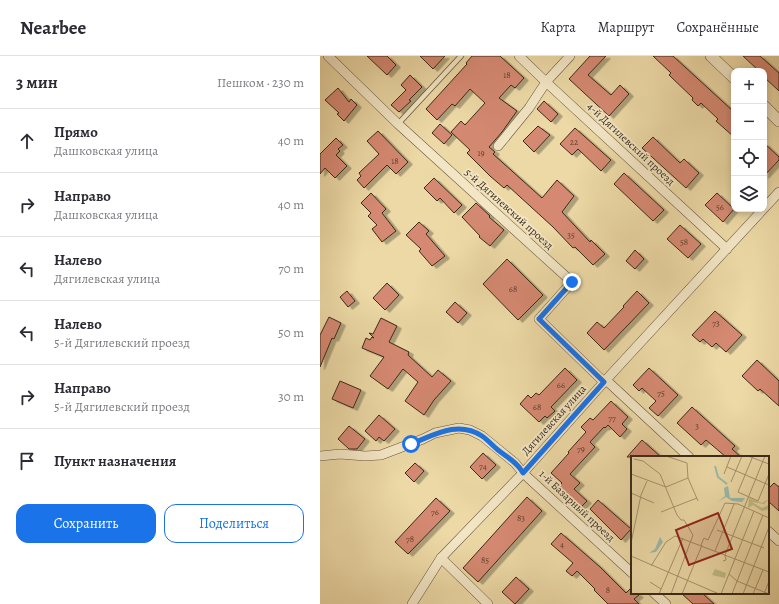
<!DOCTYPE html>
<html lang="ru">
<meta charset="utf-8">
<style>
:root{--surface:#fff;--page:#f7f7f7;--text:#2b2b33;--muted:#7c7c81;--line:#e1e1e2;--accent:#1a73e8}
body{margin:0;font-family:Alegreya,serif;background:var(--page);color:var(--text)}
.controls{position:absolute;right:12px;top:12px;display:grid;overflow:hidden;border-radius:8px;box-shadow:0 2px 6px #0003}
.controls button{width:36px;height:36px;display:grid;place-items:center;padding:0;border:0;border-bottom:1px solid var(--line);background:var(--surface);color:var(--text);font:20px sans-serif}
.stop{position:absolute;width:12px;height:12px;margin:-9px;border:3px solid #1a73e8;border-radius:50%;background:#fff}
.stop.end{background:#1a73e8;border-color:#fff;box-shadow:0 1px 4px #0008}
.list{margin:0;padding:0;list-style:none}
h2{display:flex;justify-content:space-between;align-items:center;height:52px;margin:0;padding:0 16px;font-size:17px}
h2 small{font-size:13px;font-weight:400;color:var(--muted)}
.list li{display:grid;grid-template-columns:26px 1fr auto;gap:12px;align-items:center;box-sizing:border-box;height:64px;padding:0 16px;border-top:1px solid var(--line)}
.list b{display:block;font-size:15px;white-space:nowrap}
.list p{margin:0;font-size:13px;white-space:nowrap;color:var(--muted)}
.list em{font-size:13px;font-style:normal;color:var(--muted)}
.actions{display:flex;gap:8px;padding:12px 16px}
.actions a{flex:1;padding:9px 0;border:1px solid var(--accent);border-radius:12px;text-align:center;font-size:14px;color:var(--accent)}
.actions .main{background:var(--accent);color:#fff}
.icon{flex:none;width:22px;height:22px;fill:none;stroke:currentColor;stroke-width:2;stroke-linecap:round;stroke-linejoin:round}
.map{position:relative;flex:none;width:459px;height:548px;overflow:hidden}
header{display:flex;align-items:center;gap:24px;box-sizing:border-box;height:56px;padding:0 20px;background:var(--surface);border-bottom:1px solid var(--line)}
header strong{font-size:19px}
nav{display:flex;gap:22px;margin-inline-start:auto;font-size:14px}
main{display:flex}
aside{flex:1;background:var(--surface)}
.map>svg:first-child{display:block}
.building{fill:#d58972;stroke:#3a2919;filter:url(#shadow)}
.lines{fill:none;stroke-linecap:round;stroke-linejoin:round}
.service-casing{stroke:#66553c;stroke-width:6}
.minor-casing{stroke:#66553c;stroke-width:10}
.tertiary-casing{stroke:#66553c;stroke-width:12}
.service{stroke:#f3e6c5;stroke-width:4.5}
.minor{stroke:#f3e6c5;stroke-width:9}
.tertiary{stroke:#f3e6c5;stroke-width:11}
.route{stroke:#1a73e8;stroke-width:5}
.labels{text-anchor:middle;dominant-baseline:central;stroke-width:3.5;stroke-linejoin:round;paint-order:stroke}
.number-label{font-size:9px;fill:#61412f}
.street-label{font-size:11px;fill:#3a2919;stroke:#f3e6c5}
.inset-river{fill:none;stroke:#99baab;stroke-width:2}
.inset-road{fill:none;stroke:#a5936e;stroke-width:1}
.view{fill:#8f2418;fill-opacity:0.15;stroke:#8f2418;stroke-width:2}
.inset-edge{fill:none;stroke:#3a2919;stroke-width:2}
</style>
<header>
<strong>Nearbee</strong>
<nav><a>Карта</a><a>Маршрут</a><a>Сохранённые</a></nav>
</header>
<main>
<aside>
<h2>3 мин<small>Пешком · 230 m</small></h2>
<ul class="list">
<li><svg class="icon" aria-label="ahead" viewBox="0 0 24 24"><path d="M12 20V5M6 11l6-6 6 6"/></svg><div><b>Прямо</b><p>Дашковская улица</p></div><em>40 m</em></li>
<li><svg class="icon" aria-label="right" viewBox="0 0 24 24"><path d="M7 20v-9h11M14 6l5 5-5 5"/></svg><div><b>Направо</b><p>Дашковская улица</p></div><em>40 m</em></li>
<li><svg class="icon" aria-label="left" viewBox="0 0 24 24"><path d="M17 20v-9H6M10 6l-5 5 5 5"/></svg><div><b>Налево</b><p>Дягилевская улица</p></div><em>70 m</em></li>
<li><svg class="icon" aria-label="left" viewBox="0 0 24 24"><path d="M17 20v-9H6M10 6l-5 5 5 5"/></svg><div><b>Налево</b><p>5-й Дягилевский проезд</p></div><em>50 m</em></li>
<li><svg class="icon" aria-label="right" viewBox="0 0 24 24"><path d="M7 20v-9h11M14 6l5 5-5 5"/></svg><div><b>Направо</b><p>5-й Дягилевский проезд</p></div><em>30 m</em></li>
<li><svg class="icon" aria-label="arrive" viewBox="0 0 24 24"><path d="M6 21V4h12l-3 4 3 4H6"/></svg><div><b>Пункт назначения</b></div></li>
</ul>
<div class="actions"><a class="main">Сохранить</a><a>Поделиться</a></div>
</aside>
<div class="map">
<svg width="459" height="548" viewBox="0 0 459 548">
<defs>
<filter id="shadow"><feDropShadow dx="4.5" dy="2.5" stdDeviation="0" flood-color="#0004"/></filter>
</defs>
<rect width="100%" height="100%" fill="#ecd9a6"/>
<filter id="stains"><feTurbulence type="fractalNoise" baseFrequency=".005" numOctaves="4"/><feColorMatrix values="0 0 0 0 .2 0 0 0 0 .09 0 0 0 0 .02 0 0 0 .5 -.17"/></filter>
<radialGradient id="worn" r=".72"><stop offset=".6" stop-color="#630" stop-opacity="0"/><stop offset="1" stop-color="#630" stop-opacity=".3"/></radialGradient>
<g class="building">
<polygon points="47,0 67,0 76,9 67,19"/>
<polygon points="100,0 125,0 113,13"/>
<polygon points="152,0 180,0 204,22 195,32 191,29 179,42 197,55 182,76 169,91 175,96 173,98 222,142 237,124 254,140 242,156 270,186 271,184 285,198 273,209 255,191 253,192 233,171 187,129 184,132 170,120 147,97 150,94 131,76 141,65 145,69 165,47 150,33 135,50 132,48 117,64 106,53 147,8 146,7"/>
<polygon points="270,0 286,0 268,19 291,39 300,29 309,38 289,60 249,23"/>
<polygon points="333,0 353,0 414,56 414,81 396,65 398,63 381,47 378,50 372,44 373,42 349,19 351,17"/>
<polygon points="423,0 440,0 459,17 459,35 444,21 444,15 439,15"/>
<polygon points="90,19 102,31 89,44 91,45 79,56 71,49 86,34 81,29"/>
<polygon points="18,32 29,46 31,43 37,49 24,65 17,58 19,57 5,44"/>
<polygon points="224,45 238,58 231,66 217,53"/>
<polygon points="120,68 132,79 124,88 112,77"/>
<polygon points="218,70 230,79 214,96 203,85"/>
<polygon points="255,72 291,104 281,115 258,93 252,99 240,88"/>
<polygon points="58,75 88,106 76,118 67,109 44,132 37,124 41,120 39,117 59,98 47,85"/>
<polygon points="333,81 360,107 364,103 379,117 366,132 322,92"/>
<polygon points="16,82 23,89 18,93 20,95 16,99 27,110 15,122 5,112 0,118 0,98"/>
<polygon points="444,87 459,101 459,104 444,120"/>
<polygon points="304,117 344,154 333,165 294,128"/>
<polygon points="114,122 142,149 134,157 120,142 117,145 104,132"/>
<polygon points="51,137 66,153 62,157 76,175 62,186 52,173 57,169 48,160 51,157 41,147"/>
<polygon points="397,137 414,153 403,166 385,149"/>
<polygon points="156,147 170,160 169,161 184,174 170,190 159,181 160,180 142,161"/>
<polygon points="99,166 109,175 106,178 125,200 112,210 99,195 101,193 86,179"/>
<polygon points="360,169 381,188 368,202 347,183"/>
<polygon points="315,194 324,203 315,213 306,205"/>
<polygon points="187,203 223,239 198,264 163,228"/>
<polygon points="67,227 79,239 65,254 53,242"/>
<polygon points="27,235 35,245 28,251 20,241"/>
<polygon points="317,235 329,247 284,294 267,277 277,266 284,272 304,251 303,250"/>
<polygon points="135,246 147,257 138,267 126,256"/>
<polygon points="395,255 422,279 406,296 396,287 392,291 383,283 380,286 372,279"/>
<polygon points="9,261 21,267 14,283 12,282 0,311 0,279"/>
<polygon points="61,262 77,270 69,286 89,296 88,299 112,321 118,314 131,325 114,344 104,359 85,345 98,326 83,313 68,333 50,320 64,301 42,292 46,282 50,284 52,281 54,282 49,277 53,278"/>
<polygon points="437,304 459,325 459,350 440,333 438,335 422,320"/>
<polygon points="245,312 257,324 231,351 235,355 227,362 225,360 219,366 200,348 208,339 211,342 216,337 219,339"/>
<polygon points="329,312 358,339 338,360 329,352 336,345 322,332 319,335 313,329"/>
<polygon points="20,325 41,334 33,352 12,343"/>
<polygon points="291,345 308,361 302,368 307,373 300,381 288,369 285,372 284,371 270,386 275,391 250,418 260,427 254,433 267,445 259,453 237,432 242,427 231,417 249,397 248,396 266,376 261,371 270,362 273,364"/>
<polygon points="372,351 415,390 412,393 421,401 406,401 386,384 381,389 357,367"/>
<polygon points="59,359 75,373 64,385 59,381 56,385 45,375"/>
<polygon points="29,370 45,383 37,393 29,393 18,383"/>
<polygon points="322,384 341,401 307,401"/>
<polygon points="163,397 176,409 162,423 150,411"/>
<polygon points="95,407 104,415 94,426 85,417"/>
<polygon points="454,427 459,431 459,455 448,445 448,433"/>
<polygon points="207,441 222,455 158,526 143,512"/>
<polygon points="116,442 130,455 88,498 75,486"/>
<polygon points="278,444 311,473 301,484 270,453"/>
<polygon points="241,477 280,511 306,537 310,533 312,534 312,537 316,537 319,539 314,543 319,548 288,548 274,534 275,533 257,515 252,520 246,515 253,507 231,488"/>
<polygon points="196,521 209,533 195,548 182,536"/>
<polygon points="361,537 382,537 394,548 373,548"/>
</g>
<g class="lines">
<g class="service-casing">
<polyline id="service" points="78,68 141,0"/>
</g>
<g class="minor-casing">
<g id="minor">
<polyline points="8,0 78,68 252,226 219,263 284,326"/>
<polyline points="199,0 226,26 407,193"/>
<polyline points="178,90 209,52 226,26 250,0"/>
<polyline points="286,324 369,401"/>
<polyline points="0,400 20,398 45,400 61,399 103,383 115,377 139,372 150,374 162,380 195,407 203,417 312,517"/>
<polyline points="448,475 459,485"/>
<polyline points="121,502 168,548"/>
<polyline points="334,537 346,548"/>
<polyline points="92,548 121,502 203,417 284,326 459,136"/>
</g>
</g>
<g class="tertiary-casing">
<g id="tertiary">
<polyline points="391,0 414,22"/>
<polyline points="444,50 459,65"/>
</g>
</g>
<use href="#service" class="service"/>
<use href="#minor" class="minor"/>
<use href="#tertiary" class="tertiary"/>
</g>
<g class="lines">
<path class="route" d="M91,388C114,379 138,364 162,380C168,384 173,390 178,394C187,401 198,407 203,417L284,326L219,263L252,226"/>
</g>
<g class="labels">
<g class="number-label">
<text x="187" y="19">18</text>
<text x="254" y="86">22</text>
<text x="161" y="97">19</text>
<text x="75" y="105">18</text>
<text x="400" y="151">56</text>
<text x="251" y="179">35</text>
<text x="364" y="186">58</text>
<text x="193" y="233">68</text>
<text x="396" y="267">73</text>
<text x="241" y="329">66</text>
<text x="341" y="337">75</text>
<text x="217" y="351">68</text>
<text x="292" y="362">77</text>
<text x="377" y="370">3</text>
<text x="261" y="393">79</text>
<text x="163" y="410">74</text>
<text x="115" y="456">76</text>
<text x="201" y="462">83</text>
<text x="90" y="483">78</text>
<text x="242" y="488">4</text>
<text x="165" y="504">85</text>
<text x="288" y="534">8</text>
</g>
<g class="street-label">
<text transform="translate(311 88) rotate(43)">4-й Дягилевский проезд</text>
<text transform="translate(189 153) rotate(42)">5-й Дягилевский проезд</text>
<text transform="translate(234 364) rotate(-48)">Дягилевская улица</text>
<text transform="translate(257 450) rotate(43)">1-й Базарный проезд</text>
</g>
</g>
<g transform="translate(311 400)">
<rect width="138" height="138" fill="#ecd9a6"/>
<path d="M118,42L131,47L138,43L133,48L121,46L131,52L138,49V53L131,55L122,49L117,52ZM84,113L95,117L94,122L81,119Z" fill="#c0bd81"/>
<path d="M97,30L99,42H114L111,46L101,45L95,41L87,46L94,40L93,32ZM29,81L32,86L25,96L18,97L24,93Z" fill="#99baab"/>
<path class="inset-river" d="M84,10L87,21L96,28"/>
<path class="inset-road" d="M35,0L56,7L57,22L67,45M117,0L138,8M122,0L107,36L127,45L138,18M3,3L12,5L29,18L46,59L50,64H53L62,79L40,138M96,11L138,29M0,18L35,31L57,22M93,18L100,0M100,26L111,0M0,37L23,47M30,56L66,42M86,74L133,92M0,87L10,39L16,25M70,89L73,82L77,84L94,47L107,48L138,62M84,95L103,48M0,100L88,138M92,105L95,104L94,99L134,0M20,110L35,86L44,80L138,116M98,118L106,125L138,138M19,126L30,133M28,138L52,82M51,138L71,89M90,138L123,55M101,138L132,59M112,138L138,71M122,138L132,114M133,138L138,125"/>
<path class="view" d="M87,57L101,93L58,109L45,74Z"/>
<rect width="138" height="138" class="inset-edge"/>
</g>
<rect width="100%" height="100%" filter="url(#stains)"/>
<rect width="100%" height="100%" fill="url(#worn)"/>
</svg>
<div class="controls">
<button>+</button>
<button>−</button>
<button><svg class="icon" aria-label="locate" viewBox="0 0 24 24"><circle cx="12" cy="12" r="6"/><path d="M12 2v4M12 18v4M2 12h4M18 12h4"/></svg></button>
<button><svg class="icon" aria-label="layers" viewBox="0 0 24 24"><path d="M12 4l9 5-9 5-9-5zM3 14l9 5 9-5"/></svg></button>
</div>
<div class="stop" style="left:91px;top:388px"></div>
<div class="stop end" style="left:252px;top:226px"></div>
</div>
</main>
